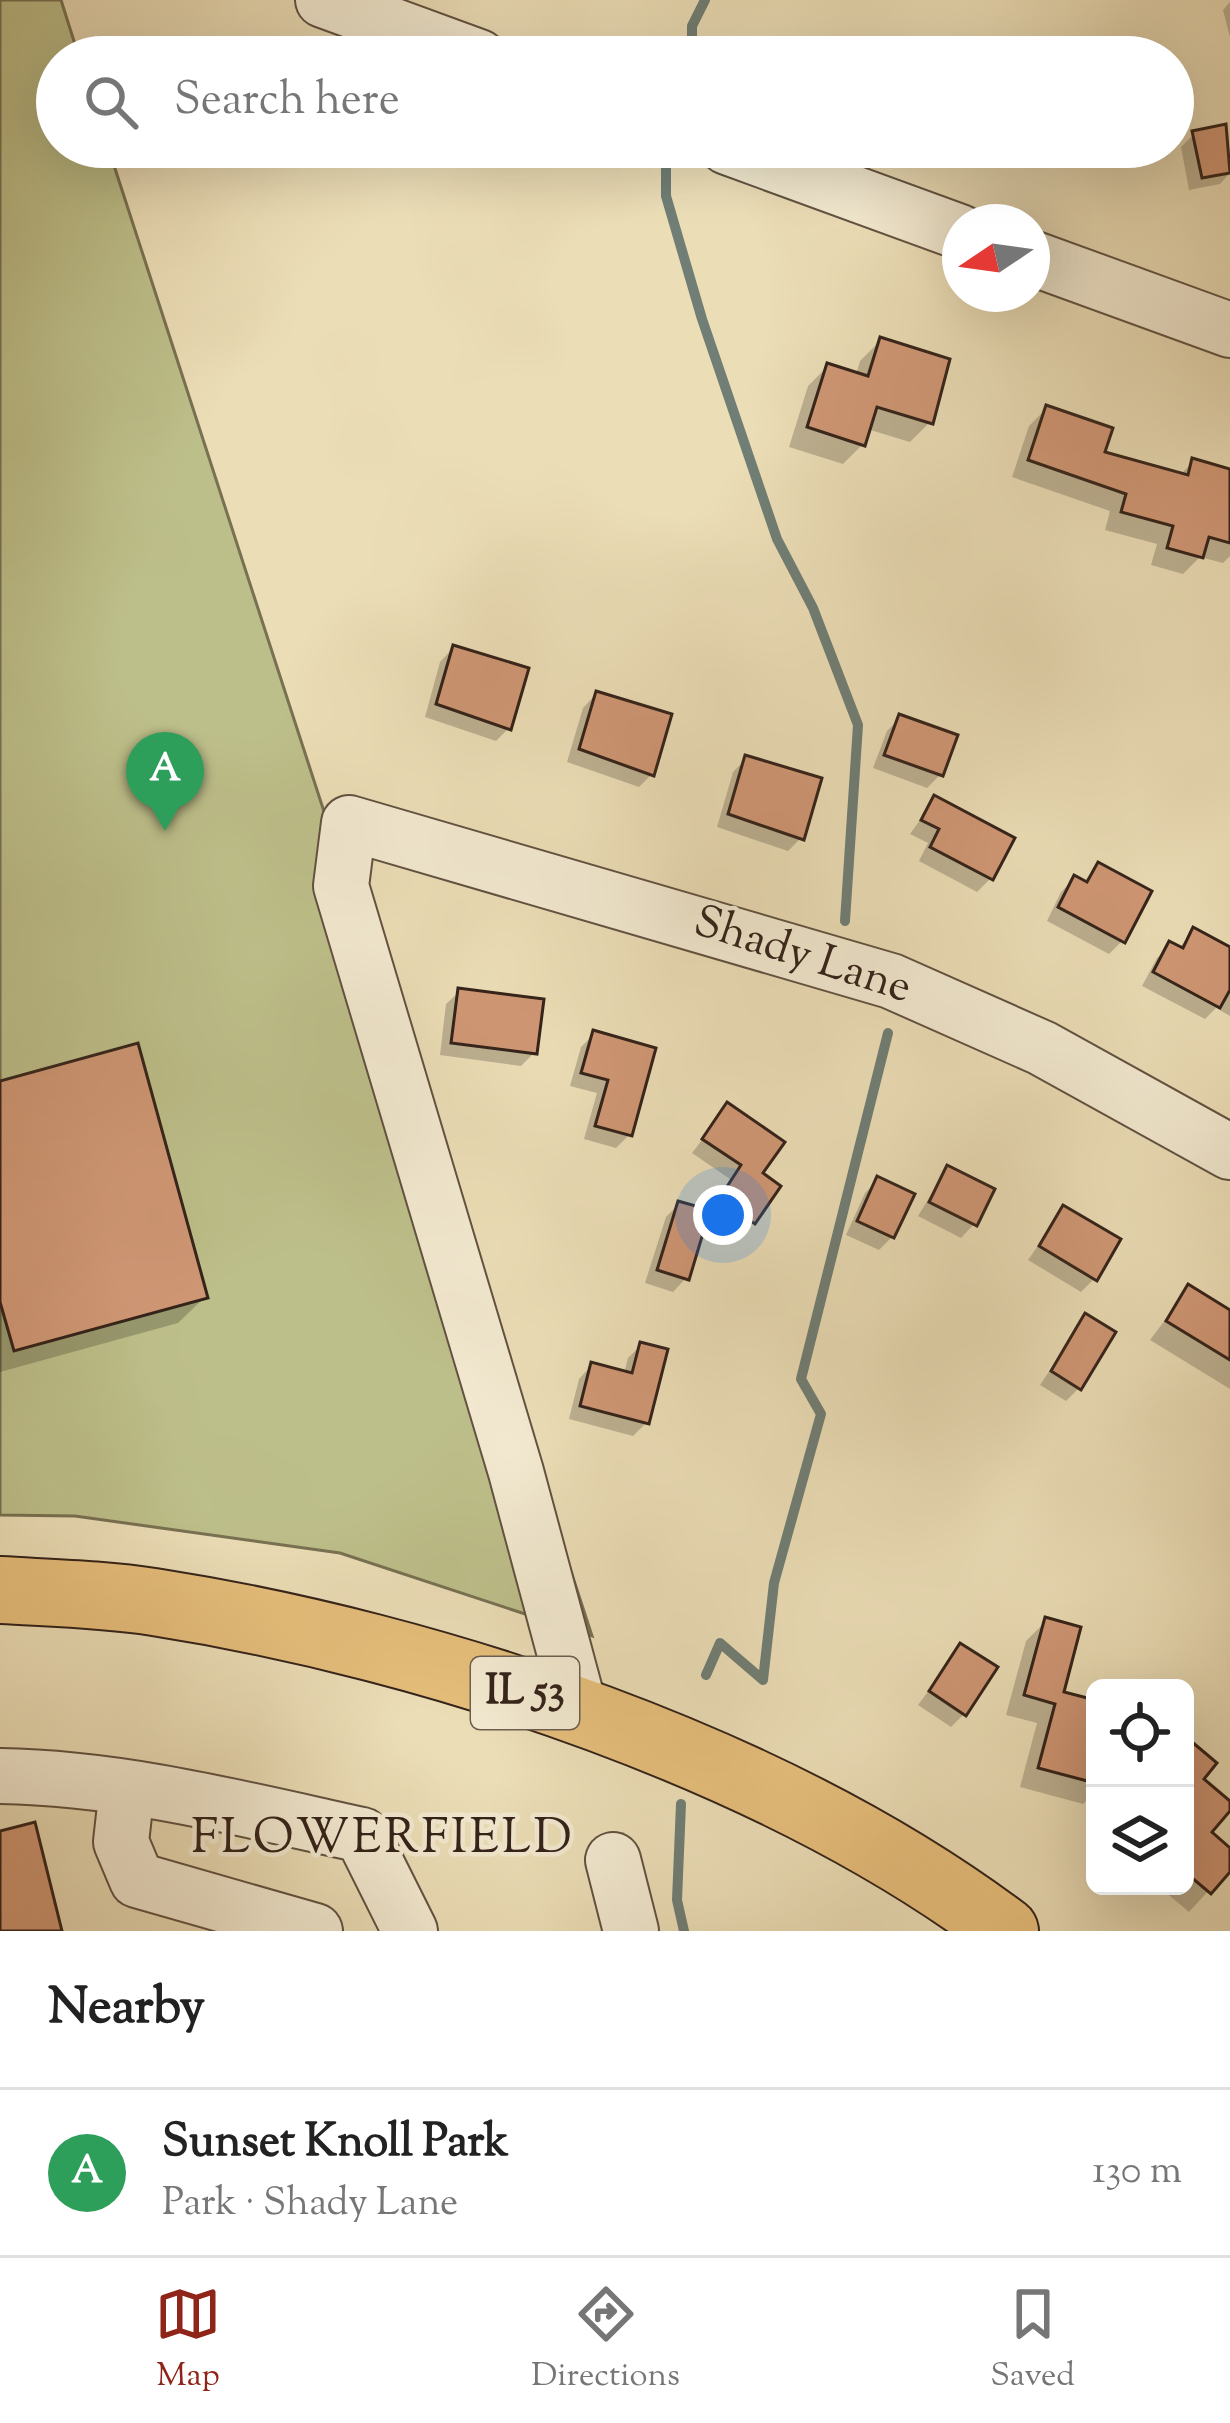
<!DOCTYPE html>
<meta charset="utf-8">
<style>
:root{--surface:#fff;--page:#f2f2f2;--text:#222;--muted:#767676;--line:#e0e0e0;--accent:#8f2418}
body{margin:0;font-family:"Sorts Mill Goudy",serif;background:var(--page);color:var(--text)}
.controls{position:absolute;right:36px;bottom:36px;display:grid;overflow:hidden;border-radius:18px;box-shadow:0 12px 48px #0002}
.controls button{width:108px;height:108px;display:grid;place-items:center;padding:0;border:0;border-bottom:3px solid var(--line);background:var(--surface);color:var(--text);font:60px sans-serif}
.compass{position:absolute;left:942px;top:204px;width:108px;height:108px;border-radius:50%;background:var(--surface);box-shadow:0 12px 48px #0002;rotate:257deg}
.you{position:absolute;left:723px;top:1215px;width:42px;height:42px;margin:-30px;border:9px solid #fff;border-radius:50%;background:#1a73e8;box-shadow:0 0 0 18px #1a73e833}
.badge{display:grid;place-items:center;width:78px;height:78px;border-radius:50%;background:var(--accent);color:#fff;font-size:39px;font-weight:700}
.pin{position:absolute;translate:-50% -99px;filter:drop-shadow(0 3px 6px #0008)}
.pin::after{content:'';position:absolute;top:63px;width:42px;height:36px;background:inherit;clip-path:polygon(0 0,100% 0,50% 100%)}
.list{margin:0;padding:0;list-style:none}
h2{display:flex;justify-content:space-between;align-items:center;height:156px;margin:0;padding:0 48px;font-size:51px}
h2 small{font-size:39px;font-weight:400;color:var(--muted)}
.list li{display:grid;grid-template-columns:78px 1fr auto;gap:36px;align-items:center;box-sizing:border-box;height:168px;padding:0 48px;border-top:3px solid var(--line)}
.list b{display:block;font-size:45px;white-space:nowrap}
.list p{margin:0;font-size:39px;white-space:nowrap;color:var(--muted)}
.list em{font-size:39px;font-style:normal;color:var(--muted)}
.icon{flex:none;width:66px;height:66px;fill:none;stroke:currentColor;stroke-width:2;stroke-linecap:round;stroke-linejoin:round}
.map{position:relative;flex:none;width:1230px;height:1931px;overflow:hidden}
.search{position:absolute;background:var(--surface);box-shadow:0 12px 48px #0002;left:36px;right:36px;top:36px;height:132px;display:flex;align-items:center;gap:30px;box-sizing:border-box;padding:0 42px;border-radius:66px;color:var(--muted);font-size:45px}
.sheet{height:324px;background:var(--surface)}
nav{display:flex;justify-content:space-around;align-items:center;box-sizing:border-box;height:168px;border-top:3px solid var(--line);background:var(--surface);font-size:33px;color:var(--muted)}
nav a{display:grid;justify-items:center;gap:6px}
nav .on{color:var(--accent)}
.map>svg:first-child{display:block}
.green{fill:#bdbf8a;stroke:#787152;stroke-width:3}
.shadow{fill:#0003}
.lines{fill:none;stroke-linecap:round;stroke-linejoin:round}
.stream{stroke:#707e75;stroke-width:10}
.building{fill:#d09775;stroke:#34231a;stroke-width:3}
.minor-casing{stroke:#625241;stroke-width:58}
.major-casing{stroke:#34231a;stroke-width:70}
.minor{stroke:#f2e9d0;stroke-width:54}
.major{stroke:#e6be7b;stroke-width:66}
.labels{text-anchor:middle;dominant-baseline:central;stroke-width:9;stroke-linejoin:round;paint-order:stroke}
.shield{fill:#f2e9d0;stroke:#6d5e51;stroke-width:3}
.shield-label{font-size:42px;font-weight:bold;fill:#34231a}
.street-label{font-size:45px;fill:#34231a;stroke:#f2e9d0}
.neighbourhood-label{font-size:48px;letter-spacing:3px;fill:#34231a;stroke:#f2e9d0}
</style>
<div class="map">
<svg width="1230" height="1931" viewBox="0 0 1230 1931">
<rect width="100%" height="100%" fill="#ebddb6"/>
<filter id="stains"><feTurbulence type="fractalNoise" baseFrequency=".00167" numOctaves="4"/><feColorMatrix values="0 0 0 0 .2 0 0 0 0 .09 0 0 0 0 .02 0 0 0 .5 -.17"/></filter>
<radialGradient id="worn" r=".72"><stop offset=".6" stop-color="#630" stop-opacity="0"/><stop offset="1" stop-color="#630" stop-opacity=".3"/></radialGradient>
<polygon class="green" points="0,0 61,0 79,57 57,57 57,147 108,147 592,1636 340,1553 75,1516 0,1515"/>
<g class="shadow">
<polygon points="1230,2 1230,37 1223,10"/>
<polygon points="1224,128 1230,173 1220,184 1189,190 1181,147 1194,134"/>
<polygon points="880,341 930,422 910,442 867,429 863,444 843,464 789,447 808,386 828,366 856,375 860,361"/>
<polygon points="1047,408 1101,454 1179,476 1193,462 1230,495 1230,556 1223,563 1200,557 1183,574 1151,565 1157,544 1105,530 1110,511 1012,477 1029,426"/>
<polygon points="453,648 509,728 496,741 425,717 440,662"/>
<polygon points="596,694 652,774 639,787 567,762 583,708"/>
<polygon points="900,718 940,775 927,788 873,768 887,731"/>
<polygon points="746,759 801,838 788,851 717,827 733,772"/>
<polygon points="935,799 990,879 977,892 919,861 928,843 910,834"/>
<polygon points="1098,865 1122,941 1109,954 1047,921 1061,892 1074,879 1083,883"/>
<polygon points="1194,931 1230,951 1230,1016 1216,1008 1205,1019 1142,986 1157,958 1170,945 1178,949"/>
<polygon points="460,991 534,1053 521,1066 440,1055 446,1004"/>
<polygon points="594,1034 629,1135 616,1148 584,1139 597,1093 570,1086 581,1047"/>
<polygon points="0,1084 205,1297 178,1323 0,1372"/>
<polygon points="728,1106 759,1174 753,1222 740,1235 708,1213 730,1179 692,1153"/>
<polygon points="947,1169 974,1224 961,1238 918,1216"/>
<polygon points="878,1180 892,1237 879,1250 846,1235 865,1193"/>
<polygon points="679,1204 686,1278 673,1292 645,1283 666,1217"/>
<polygon points="1064,1209 1094,1279 1081,1292 1028,1260"/>
<polygon points="1189,1288 1230,1313 1230,1389 1150,1340"/>
<polygon points="1086,1317 1079,1388 1066,1401 1040,1385"/>
<polygon points="641,1345 646,1423 633,1436 569,1419 579,1379 592,1365 624,1374 628,1358"/>
<polygon points="1046,1621 1060,1694 1095,1703 1095,1793 1083,1804 1020,1787 1037,1723 1006,1715 1026,1641"/>
<polygon points="961,1647 964,1714 951,1727 918,1705"/>
<polygon points="1185,1741 1200,1780 1230,1805 1208,1832 1230,1852 1230,1867 1189,1912 1158,1886 1185,1886"/>
</g>
<g class="lines">
<g class="stream">
<polyline points="692,57 692,26 705,0"/>
<polyline points="666,157 666,196 702,319 777,539 813,608 858,725 845,921"/>
<polyline points="706,1675 720,1643 763,1680 774,1583 821,1414 801,1379 888,1033"/>
<polyline points="681,1804 677,1900 684,1931"/>
</g>
</g>
<g class="building">
<polygon points="1226,124 1230,173 1202,178 1192,131"/>
<polygon points="880,337 950,359 933,424 877,407 865,446 807,427 827,363 868,376"/>
<polygon points="1046,405 1113,428 1105,452 1188,475 1192,458 1230,469 1230,543 1209,537 1203,558 1167,548 1173,526 1121,512 1126,494 1028,460"/>
<polygon points="453,645 529,668 511,730 436,704"/>
<polygon points="596,691 672,714 654,776 579,749"/>
<polygon points="899,714 958,735 943,776 884,755"/>
<polygon points="745,755 822,778 804,840 728,814"/>
<polygon points="934,795 1015,838 993,880 930,847 939,829 921,820"/>
<polygon points="1098,862 1152,891 1125,943 1058,907 1074,875 1087,882"/>
<polygon points="1193,927 1230,947 1230,990 1220,1008 1153,972 1169,941 1183,948"/>
<polygon points="458,988 544,999 537,1054 451,1043"/>
<polygon points="593,1030 656,1048 632,1136 595,1126 608,1080 581,1073"/>
<polygon points="138,1043 208,1298 14,1351 0,1302 0,1081"/>
<polygon points="727,1102 785,1142 763,1173 781,1186 755,1224 719,1199 741,1165 702,1139"/>
<polygon points="947,1165 995,1189 977,1226 929,1202"/>
<polygon points="877,1176 915,1194 894,1238 857,1221"/>
<polygon points="678,1201 710,1210 689,1280 657,1270"/>
<polygon points="1063,1205 1121,1239 1097,1281 1039,1246"/>
<polygon points="1188,1284 1230,1310 1230,1360 1166,1321"/>
<polygon points="1085,1313 1116,1332 1081,1390 1051,1371"/>
<polygon points="640,1342 668,1349 649,1424 580,1406 591,1362 632,1373"/>
<polygon points="1045,1617 1081,1627 1064,1692 1095,1700 1095,1783 1038,1768 1055,1704 1024,1695"/>
<polygon points="960,1643 998,1667 966,1716 929,1691"/>
<polygon points="1185,1736 1217,1763 1204,1779 1230,1801 1230,1811 1212,1832 1230,1848 1230,1872 1211,1894 1185,1872"/>
<polygon points="35,1822 62,1931 0,1931 0,1831"/>
</g>
<g class="lines">
<g class="minor-casing">
<g id="minor">
<polyline points="323,0 479,57"/>
<polyline points="727,147 960,232"/>
<polyline points="1032,258 1230,330"/>
<polyline points="580,1710 516,1472 341,886 349,823 891,981 1042,1048 1230,1152"/>
<path d="M0,1776C123,1778 243,1809 362,1835L410,1931"/>
<polyline points="127,1788 121,1842 137,1880 315,1931"/>
<polyline points="613,1860 631,1931"/>
</g>
</g>
<g class="major-casing">
<path id="major" d="M0,1590C51,1593 104,1594 154,1602C435,1646 776,1759 1005,1931"/>
</g>
<use href="#minor" class="minor"/>
<use href="#major" class="major"/>
</g>
<g class="labels">
<rect class="shield" x="471" y="1657" width="108" height="72" rx="9"/>
<g class="shield-label">
<text x="525" y="1693">IL 53</text>
</g>
<g class="street-label">
<text transform="translate(802 957) rotate(18)">Shady Lane</text>
</g>
<g class="neighbourhood-label">
<text x="383" y="1840">FLOWERFIELD</text>
</g>
</g>
<rect width="100%" height="100%" filter="url(#stains)"/>
<rect width="100%" height="100%" fill="url(#worn)"/>
</svg>
<div class="controls">
<button><svg class="icon" aria-label="locate" viewBox="0 0 24 24"><circle cx="12" cy="12" r="6"/><path d="M12 2v4M12 18v4M2 12h4M18 12h4"/></svg></button>
<button><svg class="icon" aria-label="layers" viewBox="0 0 24 24"><path d="M12 4l9 5-9 5-9-5zM3 14l9 5 9-5"/></svg></button>
</div>
<svg class="compass" viewBox="-18 -18 36 36"><path d="M0-13l5 13h-10z" fill="#e53935"/><path d="M0 13l5-13h-10z" fill="#767676"/></svg>
<div class="you"></div>
<div class="pin badge" style="left:165px;top:831px;background:#2e9e5b">A</div>
<div class="search"><svg class="icon" aria-label="search" viewBox="0 0 24 24"><circle cx="10" cy="10" r="6"/><path d="M15 15l6 6"/></svg>Search here</div>
</div>
<section class="sheet">
<h2>Nearby<small></small></h2>
<ul class="list">
<li><span class="badge" style="background:#2e9e5b">A</span><div><b>Sunset Knoll Park</b><p>Park · Shady Lane</p></div><em>130 m</em></li>
</ul>
</section>
<nav>
<a class="on"><svg class="icon" aria-label="map" viewBox="0 0 24 24"><path d="M3 6l6-2 6 2 6-2v14l-6 2-6-2-6 2zM9 4v14M15 6v14"/></svg>Map</a>
<a><svg class="icon" aria-label="directions" viewBox="0 0 24 24"><path d="M12 3l9 9-9 9-9-9zM9 14v-3h6M13 9l2 2-2 2"/></svg>Directions</a>
<a><svg class="icon" aria-label="saved" viewBox="0 0 24 24"><path d="M7 4h10v16l-5-4-5 4z"/></svg>Saved</a>
</nav>
